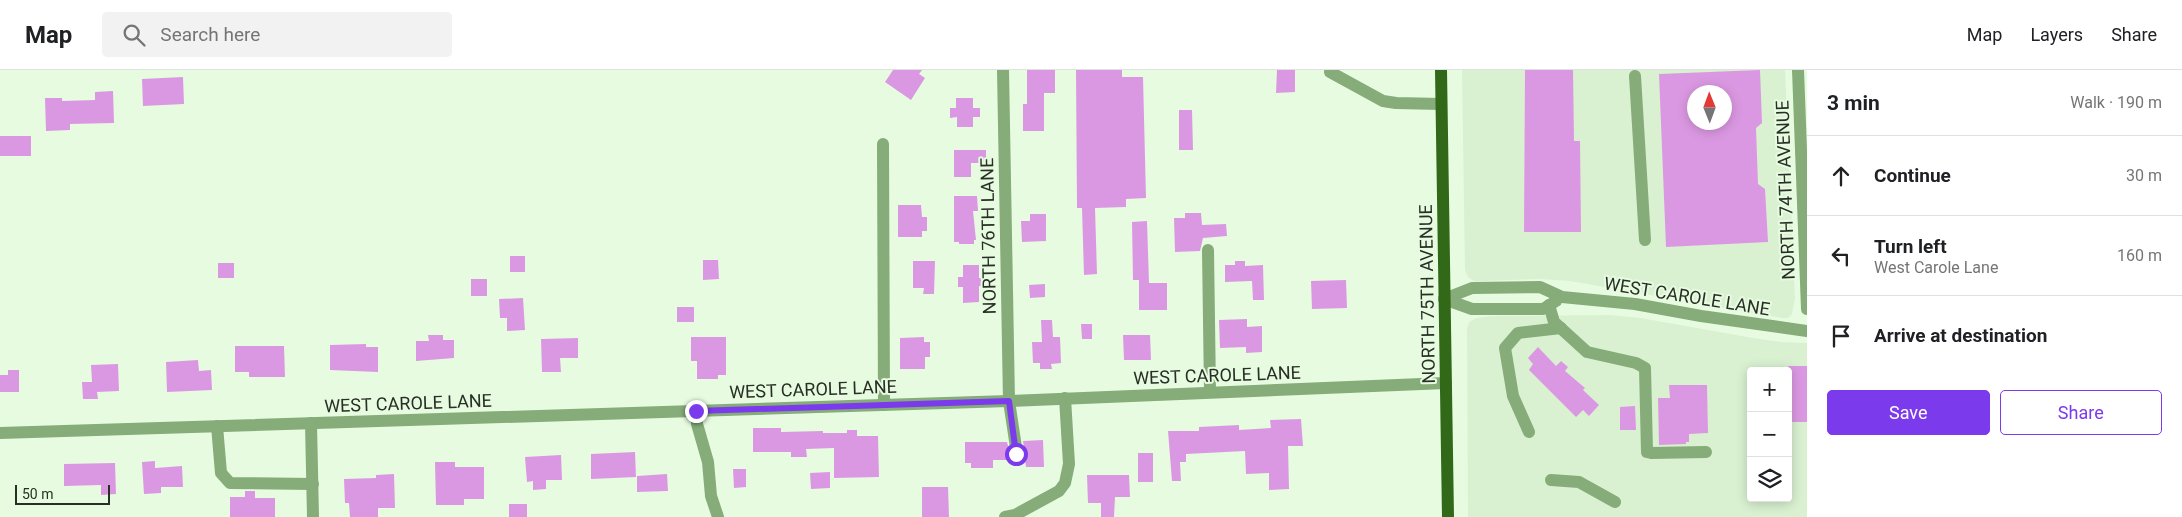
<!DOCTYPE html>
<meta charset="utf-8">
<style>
:root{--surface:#fff;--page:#f2f2f2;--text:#202124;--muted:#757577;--line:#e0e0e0;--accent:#7c3aed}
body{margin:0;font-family:Roboto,sans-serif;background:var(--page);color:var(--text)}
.controls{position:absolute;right:15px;bottom:15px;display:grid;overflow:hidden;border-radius:5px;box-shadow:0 2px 12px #0003}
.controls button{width:45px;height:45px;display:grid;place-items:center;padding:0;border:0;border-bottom:1px solid var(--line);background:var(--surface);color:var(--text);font:25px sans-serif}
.compass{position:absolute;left:1687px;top:15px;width:45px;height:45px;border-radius:50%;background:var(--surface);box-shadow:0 2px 12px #0003;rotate:359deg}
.scale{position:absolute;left:15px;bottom:12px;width:95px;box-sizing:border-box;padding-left:5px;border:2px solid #282f25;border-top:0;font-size:14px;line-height:18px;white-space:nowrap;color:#282f25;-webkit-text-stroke:4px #e7fbe1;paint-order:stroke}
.stop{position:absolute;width:15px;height:15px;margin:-11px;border:4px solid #7c3aed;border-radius:50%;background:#fff}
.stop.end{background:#7c3aed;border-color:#fff;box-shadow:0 1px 5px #0008}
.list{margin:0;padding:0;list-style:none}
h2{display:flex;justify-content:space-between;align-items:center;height:65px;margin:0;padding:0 20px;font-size:21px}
h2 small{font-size:16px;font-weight:400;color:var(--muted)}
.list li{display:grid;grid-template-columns:32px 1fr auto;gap:15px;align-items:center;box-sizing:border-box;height:80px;padding:0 20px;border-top:1px solid var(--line)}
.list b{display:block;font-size:19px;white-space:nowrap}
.list p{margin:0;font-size:16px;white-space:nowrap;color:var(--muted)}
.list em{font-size:16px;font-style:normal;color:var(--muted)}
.actions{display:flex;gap:10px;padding:15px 20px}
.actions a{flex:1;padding:11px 0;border:1px solid var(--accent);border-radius:5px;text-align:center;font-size:18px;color:var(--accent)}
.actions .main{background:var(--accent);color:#fff}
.icon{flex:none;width:28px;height:28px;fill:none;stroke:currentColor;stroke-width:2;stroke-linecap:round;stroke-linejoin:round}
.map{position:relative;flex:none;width:1807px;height:447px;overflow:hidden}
header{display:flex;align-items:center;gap:30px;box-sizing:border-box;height:70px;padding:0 25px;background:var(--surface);border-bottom:1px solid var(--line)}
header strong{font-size:24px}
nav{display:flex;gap:28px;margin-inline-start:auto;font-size:18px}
.search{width:350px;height:45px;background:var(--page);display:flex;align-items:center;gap:12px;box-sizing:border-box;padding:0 18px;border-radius:5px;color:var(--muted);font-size:19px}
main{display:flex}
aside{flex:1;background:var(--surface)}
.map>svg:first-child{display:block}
.built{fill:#d9f1d1;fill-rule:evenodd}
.building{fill:#db98e2;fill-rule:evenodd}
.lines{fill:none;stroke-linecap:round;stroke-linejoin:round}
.minor{stroke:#85ac79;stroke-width:12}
.major{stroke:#316919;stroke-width:12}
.route{stroke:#7c3aed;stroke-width:6}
.labels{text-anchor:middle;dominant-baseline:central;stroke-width:4;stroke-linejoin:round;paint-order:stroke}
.street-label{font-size:18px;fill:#282f25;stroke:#e7fbe1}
</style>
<header>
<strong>Map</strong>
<div class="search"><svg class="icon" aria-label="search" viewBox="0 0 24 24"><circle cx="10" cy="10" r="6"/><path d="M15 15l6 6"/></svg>Search here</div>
<nav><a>Map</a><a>Layers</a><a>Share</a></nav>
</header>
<main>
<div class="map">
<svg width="1807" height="447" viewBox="0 0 1807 447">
<rect width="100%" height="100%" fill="#e7fbe1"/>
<g class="built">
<path d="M1462,0H1785L1795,228L1792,244L1788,248H1783L1570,211L1539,209L1483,211H1474L1468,207L1465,200ZM1694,22H1724V52H1694Z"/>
<path d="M1610,245L1641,248L1753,268L1781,272L1807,273V447H1468L1467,258L1470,251L1477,248L1491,246ZM1751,301H1788V428H1751Z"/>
</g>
<g class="building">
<polygon points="893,0 922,0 919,4 925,8 911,30 885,12"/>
<polygon points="1027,0 1055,0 1055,23 1044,23 1044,61 1023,61 1023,34 1027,34"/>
<polygon points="1076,0 1122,0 1122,7 1143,7 1146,128 1126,129 1126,137 1095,138 1097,204 1084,205 1082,138 1077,138"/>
<polygon points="1277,0 1295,0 1295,22 1276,23"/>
<polygon points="1525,0 1573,0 1574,71 1580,71 1581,162 1524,162"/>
<path d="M1760,0L1762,53L1756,58L1758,114L1765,119L1768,172L1666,177L1659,4ZM1694,22H1724V52H1694Z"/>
<polygon points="183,7 184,34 143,36 142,9"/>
<polygon points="113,21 114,53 70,54 70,60 46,61 45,28 62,28 62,31 95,30 95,22"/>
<polygon points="956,28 973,28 973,38 980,38 980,47 973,47 973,57 957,57 957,47 950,48 950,38 956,38"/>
<polygon points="1179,40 1192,40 1193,80 1179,80"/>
<rect x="0" y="66" width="31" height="20"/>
<polygon points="954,80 986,80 986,93 971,93 971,107 954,107"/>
<polygon points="954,126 977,126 978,141 973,141 976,170 974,170 974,174 959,174 959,172 954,172"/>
<polygon points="898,135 921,135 922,147 927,147 927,161 922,161 922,167 898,167"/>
<polygon points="1185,143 1201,143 1202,155 1226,154 1227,166 1203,168 1200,181 1175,182 1174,148 1185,148"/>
<polygon points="1030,144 1046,144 1046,171 1022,172 1021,151 1030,151"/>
<polygon points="1147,151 1149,213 1167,213 1167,240 1139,240 1139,210 1133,210 1132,152"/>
<rect x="510" y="186" width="15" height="16"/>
<polygon points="703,190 718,190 719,209 703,210"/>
<polygon points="913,191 935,191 934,224 923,224 924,218 913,218"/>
<polygon points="1235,191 1245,191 1245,196 1263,195 1264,230 1253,230 1252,211 1225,212 1225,195 1235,195"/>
<rect x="218" y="193" width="16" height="15"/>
<polygon points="963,195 979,195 979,208 986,208 986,216 979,216 979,232 963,233 963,217 958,217 958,207 963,207"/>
<rect x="471" y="209" width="16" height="17"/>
<polygon points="1346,210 1347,238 1312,239 1311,211"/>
<polygon points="1045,214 1045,227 1030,228 1029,215"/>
<polygon points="523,228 525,260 507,261 507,248 500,248 499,229"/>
<rect x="677" y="237" width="17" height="15"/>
<polygon points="1247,249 1247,257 1262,256 1262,282 1246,283 1246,277 1220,278 1219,250"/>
<polygon points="1041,250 1052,250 1053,267 1060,267 1061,293 1051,294 1052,299 1040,299 1040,293 1033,293 1032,272 1042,272"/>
<polygon points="1081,254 1092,254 1092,269 1082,269"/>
<polygon points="428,265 443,265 443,270 454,270 454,288 416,291 416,271 429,271"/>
<polygon points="1123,265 1150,265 1151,290 1124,290"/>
<polygon points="691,267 726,267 726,305 718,305 718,309 697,309 697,291 691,291"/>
<polygon points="924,267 924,272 930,272 930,287 925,287 925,299 900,299 900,268"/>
<polygon points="578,268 578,288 560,288 561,302 542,302 541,269"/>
<polygon points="366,274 366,277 378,277 378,302 330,300 330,275"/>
<polygon points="235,276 284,276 285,307 249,307 249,302 235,302"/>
<polygon points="1538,277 1556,296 1561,291 1568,297 1565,301 1585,318 1583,320 1599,335 1589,346 1583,340 1576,347 1529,300 1533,294 1528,288"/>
<polygon points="198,290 199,301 211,300 212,320 167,322 166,292"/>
<polygon points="118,294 119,321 97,322 98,329 83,329 82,312 92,312 91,295"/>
<rect x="1788" y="296" width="19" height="56"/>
<polygon points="8,300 19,300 19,322 0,322 0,305 8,305"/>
<polygon points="1669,315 1707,315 1708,363 1689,364 1689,372 1686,372 1686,374 1659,375 1658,328 1670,328"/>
<polygon points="1635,336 1636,360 1620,360 1620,337"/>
<polygon points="1301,349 1303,376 1288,376 1289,419 1269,420 1269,403 1246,404 1245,381 1186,384 1186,392 1180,392 1181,411 1172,411 1168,361 1199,361 1199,357 1239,355 1239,360 1271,358 1270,350"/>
<polygon points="753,358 781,358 781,362 823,361 823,363 847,363 847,360 857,360 857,366 878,366 879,407 834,408 834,378 806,379 807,387 791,387 791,382 753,382"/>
<polygon points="1043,370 1044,397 1026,397 1025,390 1022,390 1025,383 1023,371"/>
<polygon points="965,372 1007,372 1012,390 993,390 993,398 971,398 971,393 965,393"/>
<polygon points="635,382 636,407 591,409 591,384"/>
<rect x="1138" y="383" width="15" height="29"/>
<polygon points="561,385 562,410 546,410 546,419 533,420 533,411 527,412 525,387"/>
<polygon points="155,391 155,398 182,396 183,417 161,417 161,423 144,424 142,392"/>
<polygon points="435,392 455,392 455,397 484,397 484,429 464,429 464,435 436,435"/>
<polygon points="115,393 116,424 101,425 101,415 64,416 64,394"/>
<polygon points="733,399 746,399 746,417 734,418"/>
<polygon points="830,402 830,418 811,419 810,403"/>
<polygon points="394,404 395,438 378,438 378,447 350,447 349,433 345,433 344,409 376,408 376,405"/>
<polygon points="667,404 668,421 637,422 637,406"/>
<polygon points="1087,405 1129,405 1130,427 1115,427 1114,447 1101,447 1101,433 1088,433"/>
<polygon points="922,417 948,417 949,447 922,447"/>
<polygon points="245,421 255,421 255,428 275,428 275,447 230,447 230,427 245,427"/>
<rect x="509" y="434" width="18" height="13"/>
</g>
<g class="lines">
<g class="minor">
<polyline points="1003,0 1009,331 1017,384"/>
<polyline points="1798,0 1807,239"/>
<polyline points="1330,2 1383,31 1396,33 1441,34"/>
<polyline points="1635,6 1645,170"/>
<polyline points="883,74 884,335"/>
<polyline points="1208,180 1210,322"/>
<polyline points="1444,229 1472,218 1540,217 1562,227 1635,234 1701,246 1807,261"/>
<polyline points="1444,229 1472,239 1543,239 1556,231"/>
<polyline points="1549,235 1554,252 1587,282 1636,293 1645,298 1647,382 1651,383 1706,382"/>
<polyline points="696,341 697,354 708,392 711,426 718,447"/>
<polyline points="311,353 313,447"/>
<polyline points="217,356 221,403 230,413 313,414"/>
<polyline points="1529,362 1513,326 1505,278 1518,263 1561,258"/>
<polyline points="0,363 1009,331 1446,313"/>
<polyline points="1551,410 1579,412 1615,432"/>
<polyline points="1005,447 1015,445 1059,421 1065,413 1069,394 1065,328"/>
</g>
<polyline class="major" points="1441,0 1448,447"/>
</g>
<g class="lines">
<polyline class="route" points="696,341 1009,331 1016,384"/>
</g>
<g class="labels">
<g class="street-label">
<text transform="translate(1785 120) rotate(-92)">NORTH 74TH AVENUE</text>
<text transform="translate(988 166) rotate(-91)">NORTH 76TH LANE</text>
<text transform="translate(1427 224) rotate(-91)">NORTH 75TH AVENUE</text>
<text transform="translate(1687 226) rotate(9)">WEST CAROLE LANE</text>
<text transform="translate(1217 305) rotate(-2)">WEST CAROLE LANE</text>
<text transform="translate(813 319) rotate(-2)">WEST CAROLE LANE</text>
<text transform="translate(408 333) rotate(-2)">WEST CAROLE LANE</text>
</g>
</g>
</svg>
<div class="controls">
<button>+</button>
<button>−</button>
<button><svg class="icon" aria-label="layers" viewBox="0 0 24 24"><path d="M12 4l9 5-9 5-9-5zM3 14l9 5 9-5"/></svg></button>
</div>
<svg class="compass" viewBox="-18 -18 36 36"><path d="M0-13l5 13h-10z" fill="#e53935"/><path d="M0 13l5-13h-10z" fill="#757577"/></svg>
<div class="scale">50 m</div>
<div class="stop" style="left:1016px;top:384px"></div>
<div class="stop end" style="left:696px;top:341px"></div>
</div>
<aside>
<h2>3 min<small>Walk · 190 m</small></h2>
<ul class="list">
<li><svg class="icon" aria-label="ahead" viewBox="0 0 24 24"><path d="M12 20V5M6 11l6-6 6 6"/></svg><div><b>Continue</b></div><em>30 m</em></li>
<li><svg class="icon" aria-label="left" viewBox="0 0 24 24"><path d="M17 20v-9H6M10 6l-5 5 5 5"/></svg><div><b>Turn left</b><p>West Carole Lane</p></div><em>160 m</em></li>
<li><svg class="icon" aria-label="arrive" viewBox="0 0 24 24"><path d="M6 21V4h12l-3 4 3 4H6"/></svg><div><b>Arrive at destination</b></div></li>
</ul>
<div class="actions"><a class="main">Save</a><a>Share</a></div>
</aside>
</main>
